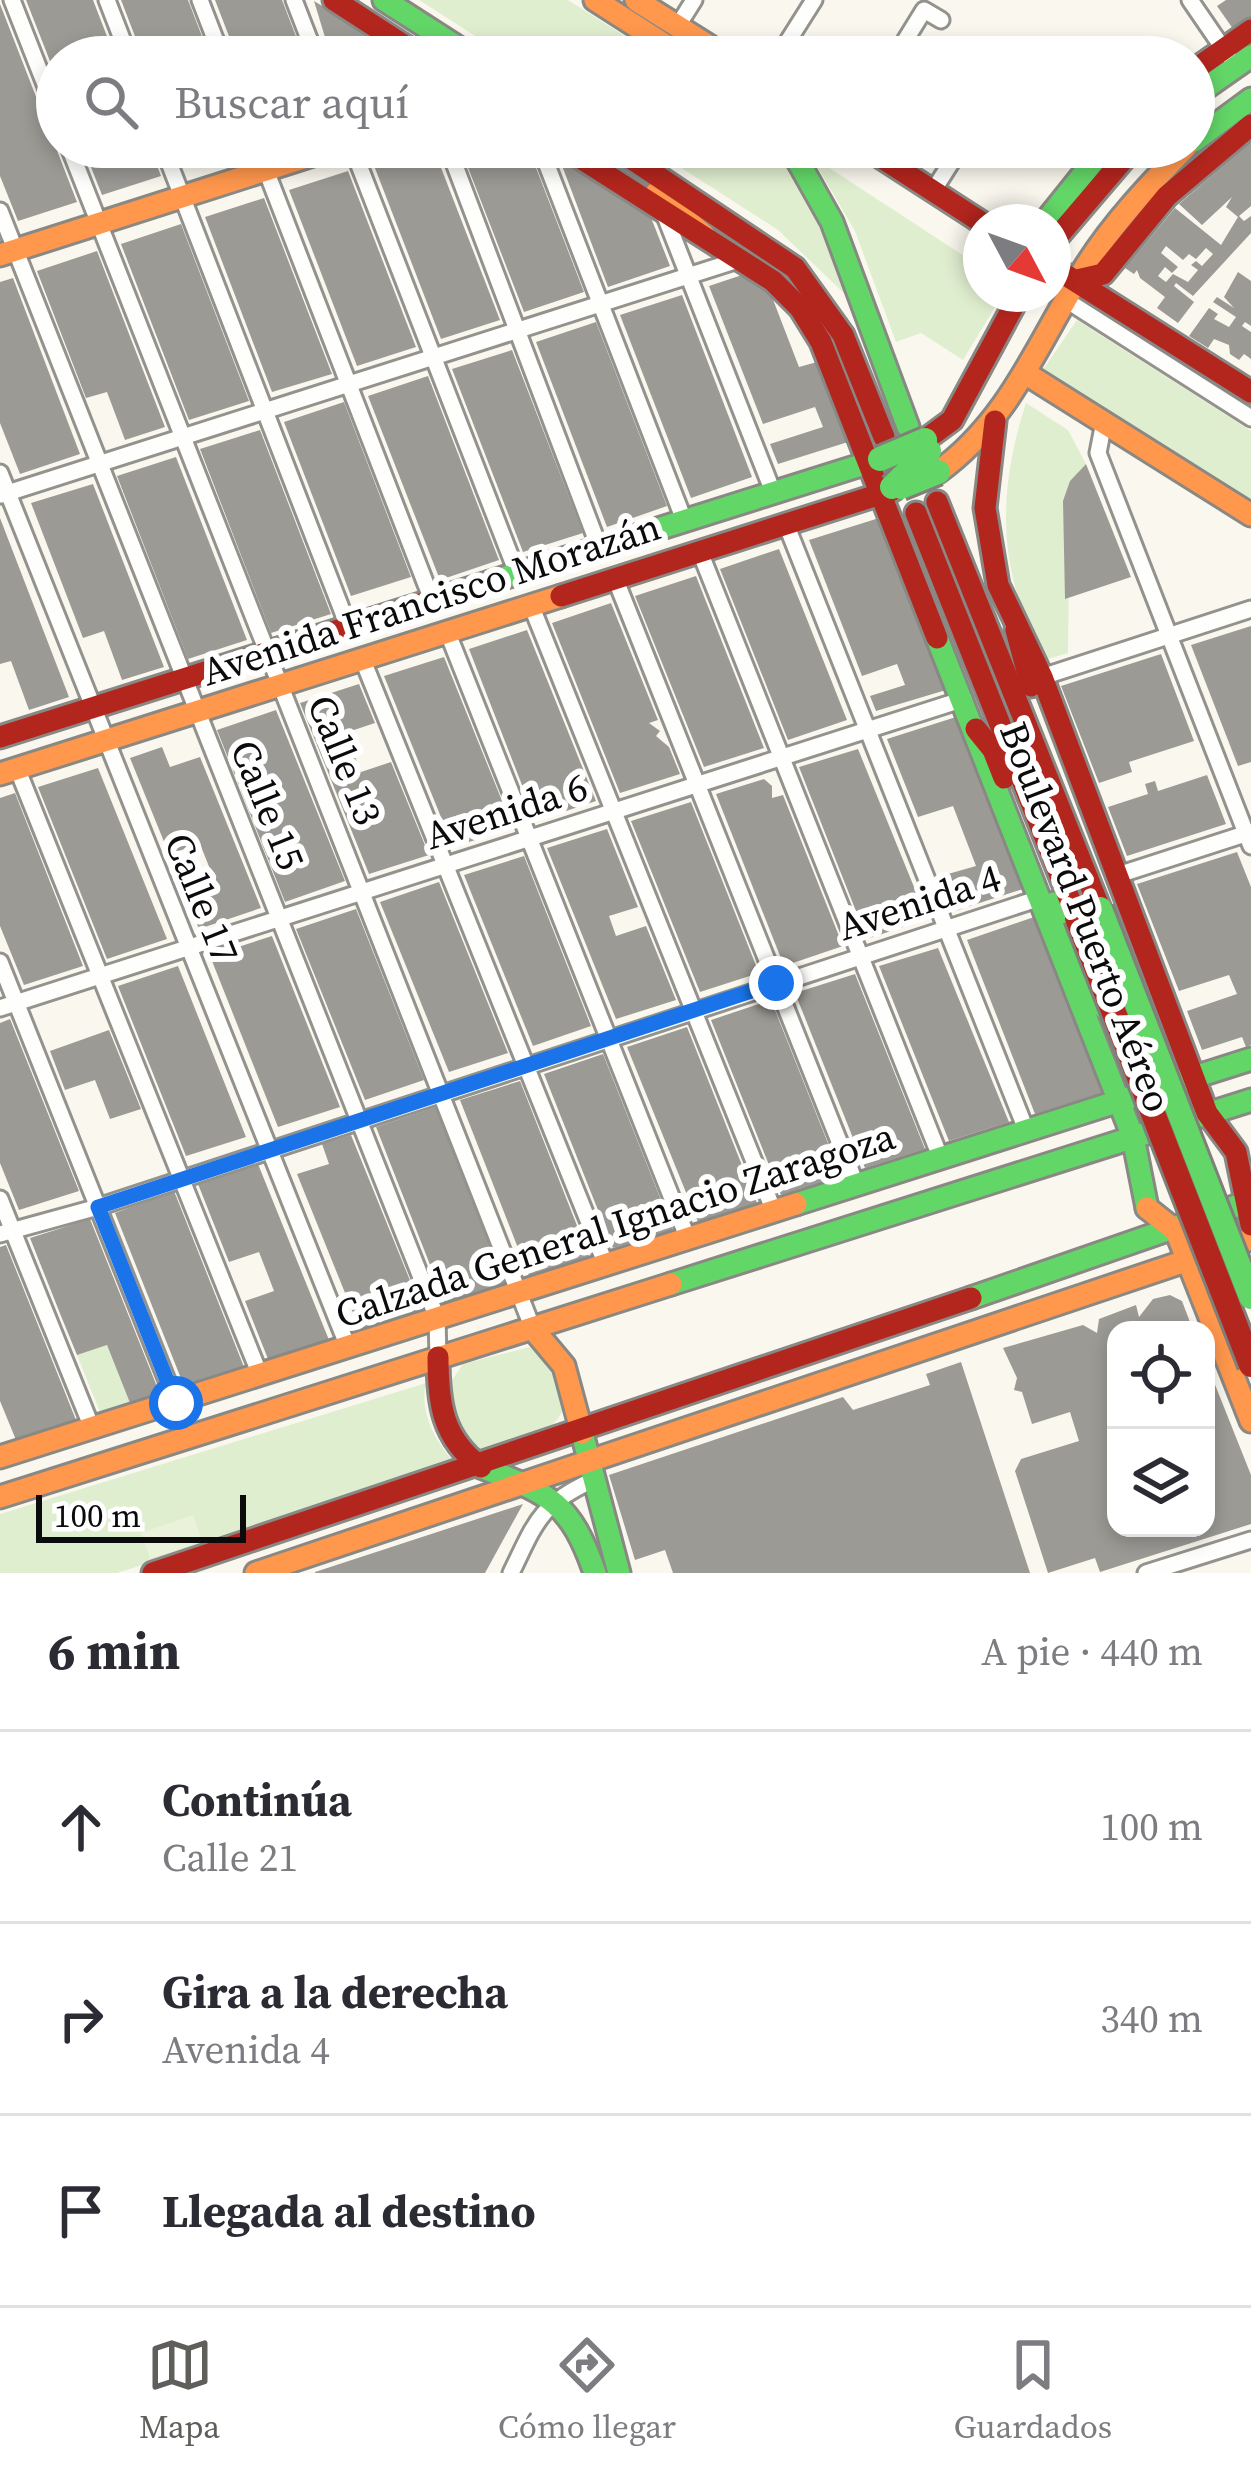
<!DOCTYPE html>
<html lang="es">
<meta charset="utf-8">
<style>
:root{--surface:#fff;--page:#f2f2f3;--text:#2b2b33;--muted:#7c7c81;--line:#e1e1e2;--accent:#5f5e5a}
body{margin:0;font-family:"Source Serif 4",serif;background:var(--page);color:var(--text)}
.controls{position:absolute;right:36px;bottom:36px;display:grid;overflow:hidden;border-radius:24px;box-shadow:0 6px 18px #0003}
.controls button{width:108px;height:108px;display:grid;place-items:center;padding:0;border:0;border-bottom:3px solid var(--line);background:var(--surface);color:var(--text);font:60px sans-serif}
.compass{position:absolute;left:963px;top:204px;width:108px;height:108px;border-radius:50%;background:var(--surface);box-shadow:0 6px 18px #0003;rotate:131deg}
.scale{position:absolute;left:36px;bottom:30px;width:210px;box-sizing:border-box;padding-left:12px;border:6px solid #0b0b0b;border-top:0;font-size:33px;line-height:42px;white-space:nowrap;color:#0b0b0b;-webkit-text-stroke:9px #fff;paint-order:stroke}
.stop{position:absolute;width:36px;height:36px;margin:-27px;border:9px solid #1a73e8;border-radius:50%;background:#fff}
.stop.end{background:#1a73e8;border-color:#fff;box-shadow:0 3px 12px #0008}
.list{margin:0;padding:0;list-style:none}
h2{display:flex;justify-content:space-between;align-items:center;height:156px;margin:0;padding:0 48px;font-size:51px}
h2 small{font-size:39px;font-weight:400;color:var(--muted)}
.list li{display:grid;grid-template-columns:78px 1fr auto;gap:36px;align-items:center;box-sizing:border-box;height:192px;padding:0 48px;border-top:3px solid var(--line)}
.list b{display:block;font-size:45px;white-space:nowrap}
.list p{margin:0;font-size:39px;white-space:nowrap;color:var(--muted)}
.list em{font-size:39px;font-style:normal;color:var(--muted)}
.icon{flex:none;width:66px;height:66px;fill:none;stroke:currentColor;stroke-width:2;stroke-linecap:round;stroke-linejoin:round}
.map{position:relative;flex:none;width:1251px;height:1573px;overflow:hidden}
.search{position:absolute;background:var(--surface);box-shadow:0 6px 18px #0003;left:36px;right:36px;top:36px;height:132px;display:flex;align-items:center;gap:30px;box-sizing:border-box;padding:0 42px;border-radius:66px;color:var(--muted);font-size:45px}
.sheet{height:732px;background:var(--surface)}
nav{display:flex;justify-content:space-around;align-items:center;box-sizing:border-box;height:168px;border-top:3px solid var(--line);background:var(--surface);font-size:33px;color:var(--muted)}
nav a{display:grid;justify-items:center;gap:6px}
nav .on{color:var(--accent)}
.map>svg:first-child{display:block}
.green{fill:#e0eed0}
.pitch{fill:#eaf2d9}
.building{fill:#9c9a95;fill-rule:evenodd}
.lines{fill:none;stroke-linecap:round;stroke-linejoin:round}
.street-casing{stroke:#93928d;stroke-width:21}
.fast-casing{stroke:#898884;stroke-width:27}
.slow-casing{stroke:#898884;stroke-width:27}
.jam-casing{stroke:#898884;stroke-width:27}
.street{stroke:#fefefc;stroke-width:15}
.fast{stroke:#63d668;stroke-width:21}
.slow{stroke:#ff974d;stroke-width:21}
.jam{stroke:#b3261e;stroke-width:21}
.fast-bridge-casing{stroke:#807f7a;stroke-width:30;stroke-linecap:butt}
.jam-bridge-casing{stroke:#807f7a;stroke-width:30;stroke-linecap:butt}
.fast-bridge{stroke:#63d668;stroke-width:24}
.jam-bridge{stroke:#b3261e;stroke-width:24}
.route{stroke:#1a73e8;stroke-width:15}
.labels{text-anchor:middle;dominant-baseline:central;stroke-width:12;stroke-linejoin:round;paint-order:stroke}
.street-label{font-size:39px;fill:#0b0b0b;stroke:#fff}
</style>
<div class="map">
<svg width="1251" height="1573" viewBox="0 0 1251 1573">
<rect width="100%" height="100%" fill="#faf8ee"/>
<g class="green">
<polygon points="419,0 568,0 658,57 508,57"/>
<polygon points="649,147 773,147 820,218 850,299 778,230"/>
<polygon points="811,156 981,267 981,294 1003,294 963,360 921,333 896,342 855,231"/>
<polygon points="1077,320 1251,431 1251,512 1038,377"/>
<path d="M1026,403L1068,430L1086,464L1070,481L1068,653L1044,660C998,572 996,496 1026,403Z"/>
<polygon points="107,1345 130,1403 100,1412 77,1355"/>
<path d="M530,1347L552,1362L567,1401C554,1440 511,1450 472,1456L458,1437L448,1386L463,1364Z"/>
<path d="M426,1383C419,1412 436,1444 457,1465L117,1573H0V1514Z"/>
</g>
<polygon class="pitch" points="193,1515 202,1541 150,1559 141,1533"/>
<g class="building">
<polygon points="26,0 93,0 115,57 57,57 57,79"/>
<polygon points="121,0 188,0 210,57 143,57"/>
<polygon points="215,0 282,0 304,57 237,57"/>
<polygon points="1226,0 1251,0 1251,27 1238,36 1217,6"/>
<polygon points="314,1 332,12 403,57 331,57"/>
<polygon points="0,4 77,202 18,221 0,176"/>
<path d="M1251,142V206L1239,216L1244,221L1251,216V233L1193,296L1176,283L1174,286L1194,302L1178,323L1157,308L1165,297L1140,278L1137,270L1134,274L1125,268L1175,208L1221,245L1238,217L1226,207L1232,197L1202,225L1179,204ZM1166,246L1183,260L1189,254L1196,259L1206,248L1213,254L1202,266L1196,261L1191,265L1198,270L1188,282L1173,274L1166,282L1158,276L1165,267L1172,273L1178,267L1161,253Z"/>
<polygon points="83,147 150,147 161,176 102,195"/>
<polygon points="178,147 247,147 247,148 186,168"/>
<polygon points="424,147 433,147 500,320 441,339 373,163"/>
<polygon points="460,147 528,147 584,292 524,312"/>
<polygon points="566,161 650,215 670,266 608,287 561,163"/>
<polygon points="348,171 416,347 357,366 289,190"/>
<polygon points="264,198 332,374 272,392 205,217"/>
<polygon points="181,224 249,401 189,420 121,244"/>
<polygon points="97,251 165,427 125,440 107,392 86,398 37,271"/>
<polygon points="1238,272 1251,281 1251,326 1245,322 1242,326 1251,332 1251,359 1244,354 1239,360 1230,354 1229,345 1214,339 1208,348 1189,336 1209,308 1218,314 1214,319 1229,327 1236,317 1213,302 1217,297 1234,308 1224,297"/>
<polygon points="745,274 772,297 799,367 817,362 848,442 778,464 770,444 823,427 815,407 763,424 709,286"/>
<polygon points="13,278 80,454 20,474 0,423 0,282"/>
<polygon points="682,295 752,477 691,498 620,315"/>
<polygon points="596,322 667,506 607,527 536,342"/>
<polygon points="512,350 583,533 523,552 452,369"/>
<polygon points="428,376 499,560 440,580 368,396"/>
<polygon points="344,402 411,577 351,596 284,422"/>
<polygon points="260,430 331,614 271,633 200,449"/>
<polygon points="176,457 247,640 188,659 117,476"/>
<polygon points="1086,464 1131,577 1065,599 1063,501 1070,481"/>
<polygon points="93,484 164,667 122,680 104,631 83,638 31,503"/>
<polygon points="0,518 69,697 29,710 11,661 0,664"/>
<polygon points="879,518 946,690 876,711 870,696 905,685 897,664 862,676 809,540"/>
<polygon points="779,549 847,720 788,740 720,569"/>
<polygon points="696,576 764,748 704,767 635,596"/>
<polygon points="611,603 658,720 649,723 660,731 656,736 669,747 680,774 620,793 552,623"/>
<polygon points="1251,626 1251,762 1238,766 1191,645"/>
<polygon points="527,630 596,801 536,821 469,649"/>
<polygon points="1161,654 1194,741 1129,762 1132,772 1099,783 1061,686"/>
<polygon points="444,657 513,828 453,847 384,676"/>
<polygon points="359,684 375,723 345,733 353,752 361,772 391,762 429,855 369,874 300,703"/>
<polygon points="276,710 345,881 285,902 217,730"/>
<polygon points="956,717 1023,889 955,911 941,876 976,866 953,806 918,817 887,739"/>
<polygon points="162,747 170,767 200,757 261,908 199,929 185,894 216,884 200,844 169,854 130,758"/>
<polygon points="858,749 927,919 867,939 799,767"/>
<polygon points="98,768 167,939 107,959 38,787"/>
<polygon points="1207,775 1226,824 1127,856 1108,807 1148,794 1145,784 1155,781 1158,791"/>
<polygon points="764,779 772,786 772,798 783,795 843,946 784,966 716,794"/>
<polygon points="15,793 83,966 24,985 0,926 0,798"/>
<polygon points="691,802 759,973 700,992 631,821"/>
<polygon points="607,829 638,907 609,916 616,936 646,926 676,1000 616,1019 547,848"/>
<polygon points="1237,852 1251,887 1251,1045 1246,1047 1242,1037 1202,1050 1187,1011 1237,994 1229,975 1179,991 1137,884"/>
<polygon points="524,856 591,1026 533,1046 464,875"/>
<polygon points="439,882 508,1053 449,1072 380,902"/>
<polygon points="356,909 424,1080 365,1100 296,929"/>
<polygon points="1034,917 1102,1093 1035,1114 967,940"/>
<polygon points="272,936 340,1107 278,1127 210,956"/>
<polygon points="938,948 1009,1122 949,1141 879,966"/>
<polygon points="178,966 246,1137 186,1156 118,986"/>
<polygon points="855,974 925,1149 865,1168 795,993"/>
<polygon points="771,1000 841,1176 781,1195 711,1020"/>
<polygon points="10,1019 79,1191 19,1210 0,1163 0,1023"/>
<polygon points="687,1027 757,1203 698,1222 627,1047"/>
<polygon points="109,1030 141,1109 110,1119 95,1080 65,1090 50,1051"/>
<polygon points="603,1054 673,1230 613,1248 544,1074"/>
<polygon points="520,1081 589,1256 529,1276 460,1100"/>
<polygon points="436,1107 506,1283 445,1303 376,1127"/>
<polygon points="351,1135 422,1310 360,1330 297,1174 329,1164 322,1144"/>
<polygon points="258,1164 329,1340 268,1359 245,1301 274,1291 259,1252 229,1262 198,1184"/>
<polygon points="174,1191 244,1367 184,1386 115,1213"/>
<polygon points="90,1219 160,1394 130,1403 107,1345 77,1355 61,1316 30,1238"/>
<polygon points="6,1245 76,1420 16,1440 0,1401 0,1247"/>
<polygon points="1170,1295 1182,1301 1193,1330 1116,1330 1116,1528 1206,1528 1206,1362 1251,1475 1251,1524 1100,1572 1095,1558 1048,1573 1015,1471 1021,1459 1079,1441 1070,1412 1032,1424 1022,1392 1014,1390 1017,1378 1003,1348 1083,1325 1097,1333 1099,1319 1136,1305 1139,1317 1153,1299"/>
<polygon points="961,1362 1030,1573 673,1573 665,1550 635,1560 609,1475 843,1397 853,1410 930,1385 926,1374"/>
<polygon points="523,1504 485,1573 315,1573 315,1572"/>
</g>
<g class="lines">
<g class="street-casing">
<g id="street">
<polyline points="12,0 57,115"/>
<polyline points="107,0 129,57"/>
<polyline points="200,0 222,57"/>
<polyline points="294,0 316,57"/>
<polyline points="1190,0 1229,57"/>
<polyline points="677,27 694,0"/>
<polyline points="778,57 814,0"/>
<polyline points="895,57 924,10 941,20"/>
<polyline points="69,147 533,1329"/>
<polyline points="163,147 348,626"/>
<polyline points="257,147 432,600"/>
<polyline points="352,147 517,573"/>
<polyline points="448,147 599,547"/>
<polyline points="540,147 684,520"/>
<polyline points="933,191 961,147"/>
<polyline points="0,211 437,1318 438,1357"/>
<polyline points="663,211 773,492"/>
<polyline points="1066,300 1251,418"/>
<polyline points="1104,422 1098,453 1251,846"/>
<polyline points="0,473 348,1347"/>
<polyline points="1,495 741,259"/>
<polyline points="786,524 1027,1132"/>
<polyline points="700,552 941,1159"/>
<polyline points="615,578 856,1184"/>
<polyline points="531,605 773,1209"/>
<polyline points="447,631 688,1239"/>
<polyline points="362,658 606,1265"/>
<polyline points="1042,677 1251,609"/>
<polyline points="17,768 260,1375"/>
<polyline points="1115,876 1251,832"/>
<polyline points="0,962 176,1403"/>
<polyline points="0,1008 964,699"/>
<polyline points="0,1199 92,1428"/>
<polyline points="0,1234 98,1207 1037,899"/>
<path d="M511,1573C535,1524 539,1505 591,1481"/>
<polyline points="1146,1573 1251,1540"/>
</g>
</g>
<g class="fast-casing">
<g id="fast">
<polyline points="384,0 473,57"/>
<polyline points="1194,96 1251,56"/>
<polyline points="1194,141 1251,99"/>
<polyline points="790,147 832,222 908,427"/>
<polyline points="1045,222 1105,147"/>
<polyline points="490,582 880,459"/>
<polyline points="937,638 1133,1137 1147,1208"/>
<polyline points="1054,903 1090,994 1116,1019"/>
<polyline points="796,1204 1251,1059"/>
<polyline points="671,1284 1251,1100"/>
<polyline points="971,1298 1251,1201"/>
<polyline points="582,1433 619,1573"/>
<path d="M481,1467C549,1494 570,1501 595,1573"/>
</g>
</g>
<g class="slow-casing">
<g id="slow">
<polyline points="595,0 684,57"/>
<polyline points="636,0 720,53"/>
<polyline points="708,46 721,57"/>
<polyline points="656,193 704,235"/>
<polyline points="0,255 338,147"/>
<polyline points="1025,373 1251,515"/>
<path d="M938,472C1010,420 1038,342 1084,269C1112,224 1149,185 1186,147"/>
<polyline points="0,774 561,596"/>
<polyline points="1147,1208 1176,1231 1251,1421"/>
<polyline points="533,1329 564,1366 582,1433"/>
<polyline points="0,1457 796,1204"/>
<polyline points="0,1497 671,1284"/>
<polyline points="256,1573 1251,1239"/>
</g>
</g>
<g class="jam-casing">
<g id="jam">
<polyline points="334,0 422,57"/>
<polyline points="1194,70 1251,30"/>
<polyline points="563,147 773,281 800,308 821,342 937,638"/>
<polyline points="614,147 795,268 843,335 884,437"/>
<polyline points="865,147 981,222"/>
<polyline points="1053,242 1134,147"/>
<polyline points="1053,267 1251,392"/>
<polyline points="1077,280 1103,274 1167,196 1251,125"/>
<polyline points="995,421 985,508 998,585 1042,677 1207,1113 1236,1152 1251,1225"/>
<polyline points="925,440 952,420 1020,294"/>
<polyline points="937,502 1100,909"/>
<polyline points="916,513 1077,918"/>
<polyline points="561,596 893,490"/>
<polyline points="1016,630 1031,686"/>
<polyline points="976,729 993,750 1004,778"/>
<polyline points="0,737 490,582"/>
<path d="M438,1357C438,1403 442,1438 481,1467"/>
<polyline points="153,1573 971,1298"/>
</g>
</g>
<use href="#street" class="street"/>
<use href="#fast" class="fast"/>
<use href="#slow" class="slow"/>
<use href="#jam" class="jam"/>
<g class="fast-bridge-casing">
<g id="fast-bridge">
<polyline points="880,459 925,440"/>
<polyline points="892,487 929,451"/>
<polyline points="901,487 938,472"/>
<polyline points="1100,909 1251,1297"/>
</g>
</g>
<g class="jam-bridge-casing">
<polyline id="jam-bridge" points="1077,918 1251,1365"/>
</g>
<use href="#fast-bridge" class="fast-bridge"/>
<use href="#jam-bridge" class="jam-bridge"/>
</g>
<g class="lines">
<polyline class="route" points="176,1403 98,1207 776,983"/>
</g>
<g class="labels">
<g class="street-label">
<text transform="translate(431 599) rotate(-18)">Avenida Francisco Morazán</text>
<text transform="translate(345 760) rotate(68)">Calle 13</text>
<text transform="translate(268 805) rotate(68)">Calle 15</text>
<text transform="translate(506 811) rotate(-18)">Avenida 6</text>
<text transform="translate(202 898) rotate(68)">Calle 17</text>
<text transform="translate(919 902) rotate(-18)">Avenida 4</text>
<text transform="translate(1086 917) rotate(69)">Boulevard Puerto Aéreo</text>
<text transform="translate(615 1225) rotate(-18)">Calzada General Ignacio Zaragoza</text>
</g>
</g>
</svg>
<div class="controls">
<button><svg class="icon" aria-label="locate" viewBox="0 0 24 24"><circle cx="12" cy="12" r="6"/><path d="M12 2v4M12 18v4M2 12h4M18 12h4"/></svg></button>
<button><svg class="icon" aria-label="layers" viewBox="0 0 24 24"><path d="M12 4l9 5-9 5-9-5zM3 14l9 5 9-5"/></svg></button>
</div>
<svg class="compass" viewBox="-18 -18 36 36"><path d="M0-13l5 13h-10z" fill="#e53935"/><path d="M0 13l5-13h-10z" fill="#7c7c81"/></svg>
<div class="scale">100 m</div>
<div class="stop" style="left:176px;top:1403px"></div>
<div class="stop end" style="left:776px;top:983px"></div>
<div class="search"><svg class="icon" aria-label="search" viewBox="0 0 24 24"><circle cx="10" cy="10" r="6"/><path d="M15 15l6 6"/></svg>Buscar aquí</div>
</div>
<section class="sheet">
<h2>6 min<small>A pie · 440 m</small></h2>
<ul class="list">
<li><svg class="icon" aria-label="ahead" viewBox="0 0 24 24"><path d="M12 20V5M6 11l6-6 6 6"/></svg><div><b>Continúa</b><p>Calle 21</p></div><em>100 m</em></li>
<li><svg class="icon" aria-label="right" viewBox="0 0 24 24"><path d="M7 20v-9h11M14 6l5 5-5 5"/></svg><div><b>Gira a la derecha</b><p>Avenida 4</p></div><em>340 m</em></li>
<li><svg class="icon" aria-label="arrive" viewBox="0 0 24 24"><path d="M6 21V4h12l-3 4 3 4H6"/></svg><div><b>Llegada al destino</b></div></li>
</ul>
</section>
<nav>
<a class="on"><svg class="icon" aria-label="map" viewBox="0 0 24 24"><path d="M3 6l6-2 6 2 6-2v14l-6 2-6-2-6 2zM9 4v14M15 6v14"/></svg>Mapa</a>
<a><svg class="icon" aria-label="directions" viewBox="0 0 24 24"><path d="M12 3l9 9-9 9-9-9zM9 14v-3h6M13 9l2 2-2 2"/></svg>Cómo llegar</a>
<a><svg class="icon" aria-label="saved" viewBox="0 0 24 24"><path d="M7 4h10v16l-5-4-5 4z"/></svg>Guardados</a>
</nav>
